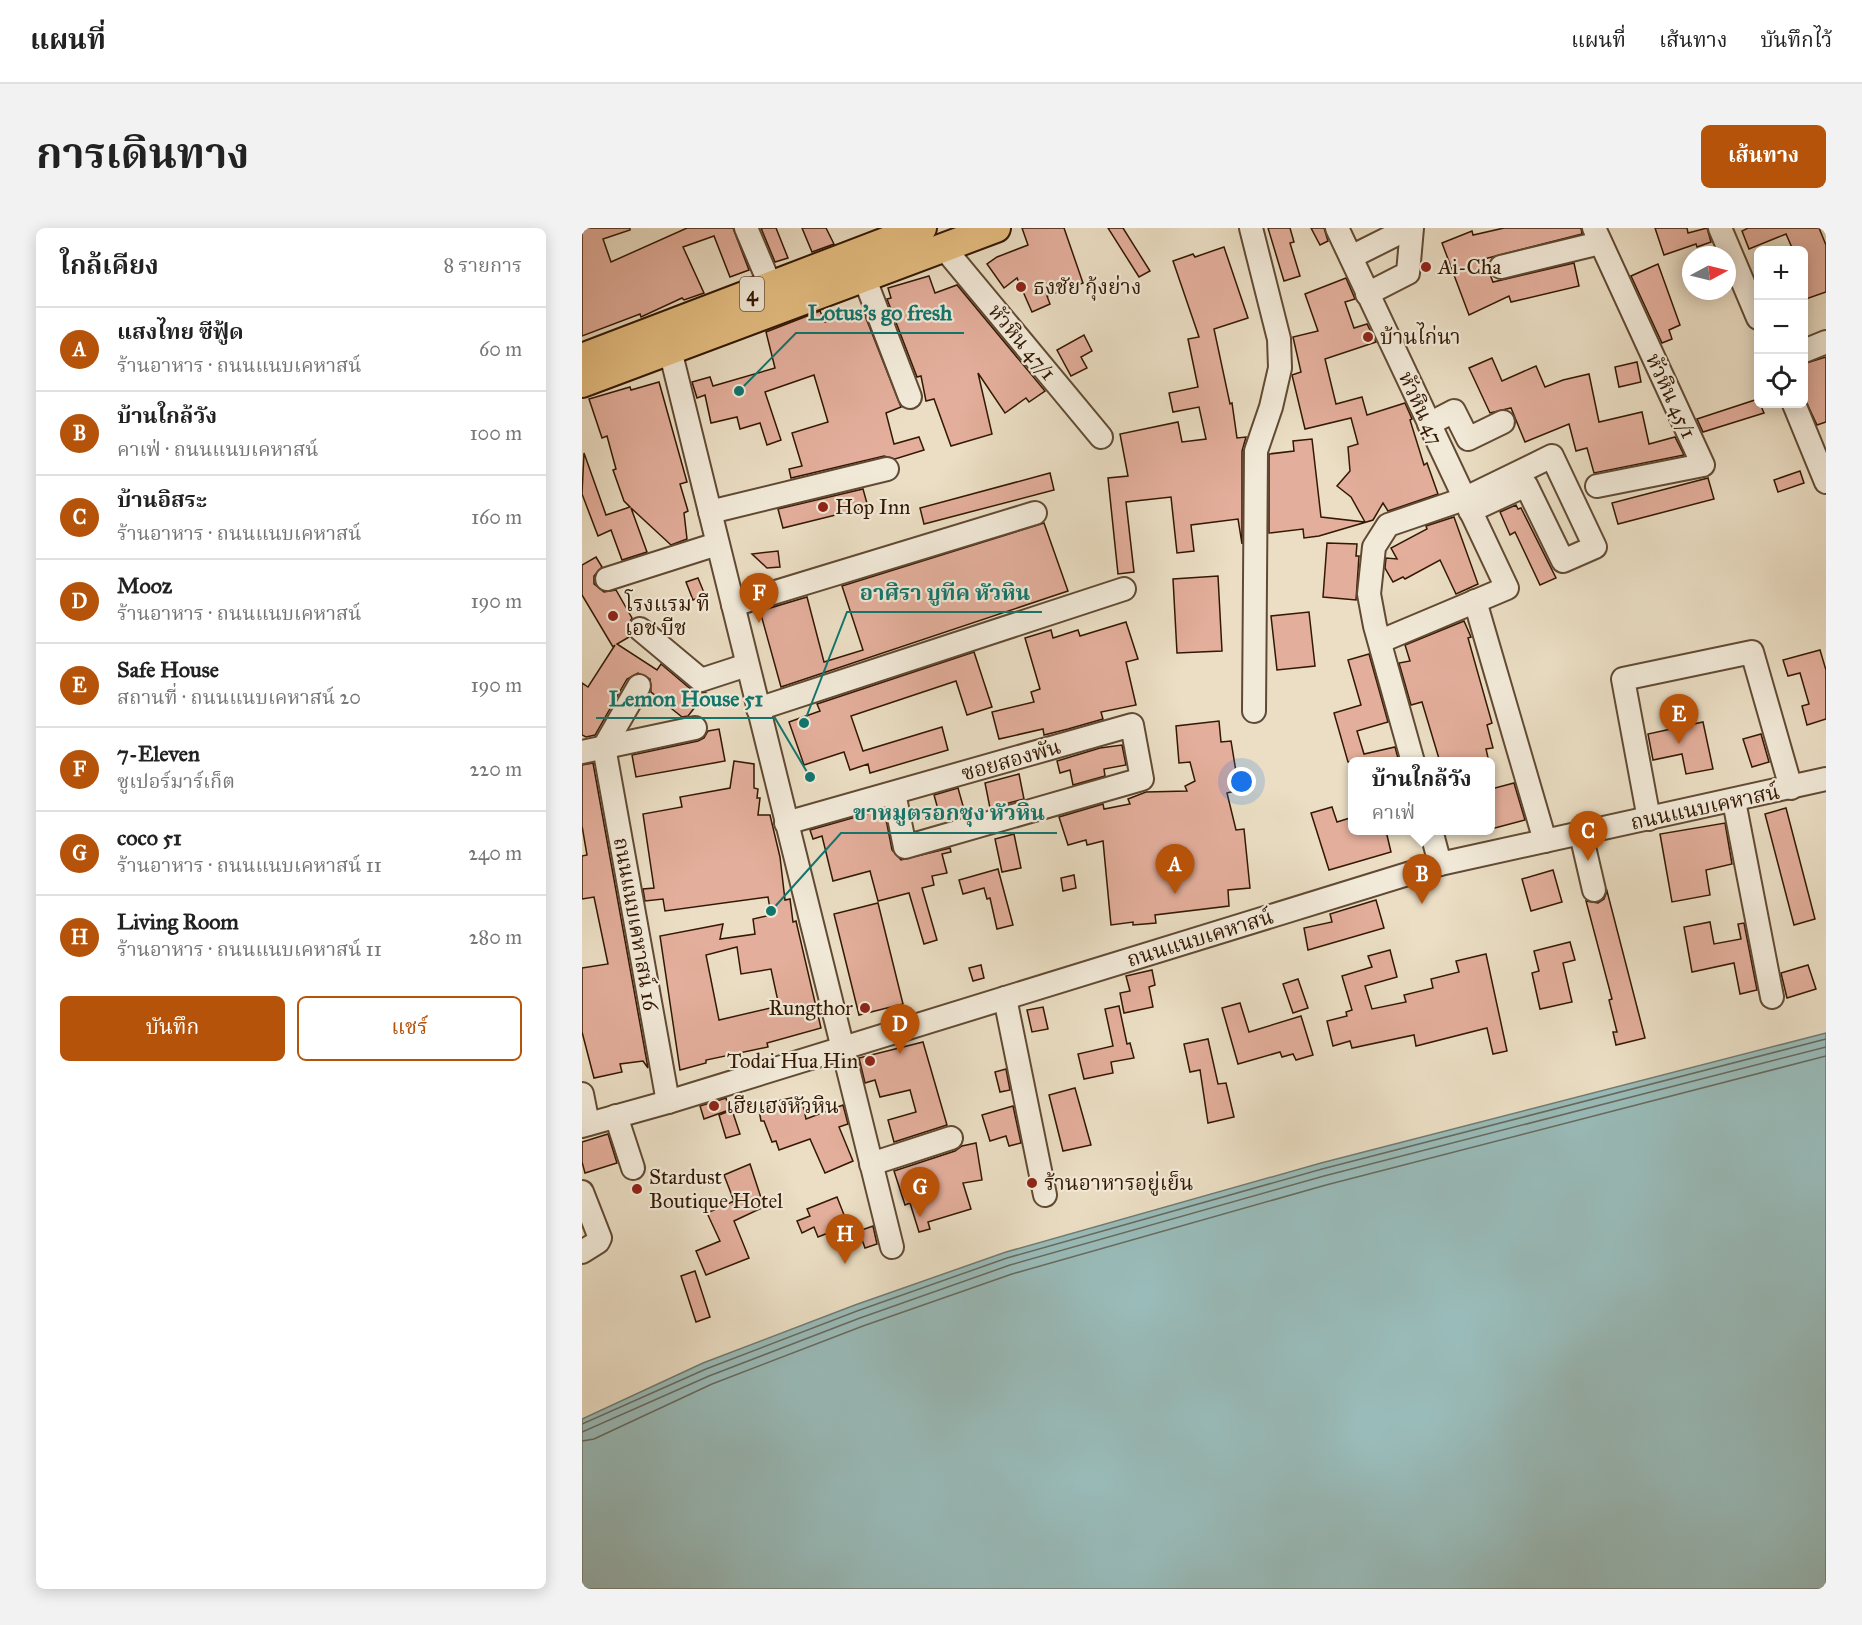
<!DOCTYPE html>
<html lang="th">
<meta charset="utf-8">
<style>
:root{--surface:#fff;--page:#f2f2f2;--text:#222;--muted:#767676;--line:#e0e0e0;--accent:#b45309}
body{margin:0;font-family:"IM FELL Great Primer","Noto Serif Thai",serif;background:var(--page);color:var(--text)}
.controls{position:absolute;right:18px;top:18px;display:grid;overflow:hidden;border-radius:9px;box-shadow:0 3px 15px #0003}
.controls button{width:54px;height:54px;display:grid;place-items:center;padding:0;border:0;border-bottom:2px solid var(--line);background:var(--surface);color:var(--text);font:30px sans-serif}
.compass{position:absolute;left:1100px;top:18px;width:54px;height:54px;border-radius:50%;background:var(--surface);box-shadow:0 3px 15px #0003;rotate:83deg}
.you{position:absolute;left:660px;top:554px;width:21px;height:21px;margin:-15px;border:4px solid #fff;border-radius:50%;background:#1a73e8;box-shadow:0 0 0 9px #1a73e833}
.badge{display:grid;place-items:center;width:39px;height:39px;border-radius:50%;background:var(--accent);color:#fff;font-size:20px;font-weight:700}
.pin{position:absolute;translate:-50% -50px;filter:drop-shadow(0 2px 3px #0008)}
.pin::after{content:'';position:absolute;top:32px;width:21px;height:18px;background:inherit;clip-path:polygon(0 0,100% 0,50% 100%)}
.popup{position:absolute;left:766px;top:529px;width:147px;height:78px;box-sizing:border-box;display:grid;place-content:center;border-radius:9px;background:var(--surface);filter:drop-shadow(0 2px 4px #0005);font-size:20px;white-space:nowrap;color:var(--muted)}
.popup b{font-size:22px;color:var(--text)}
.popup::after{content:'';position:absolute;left:50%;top:100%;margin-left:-12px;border:12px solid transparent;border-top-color:var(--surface)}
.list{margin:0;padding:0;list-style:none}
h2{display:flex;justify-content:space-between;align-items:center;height:78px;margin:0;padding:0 24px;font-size:26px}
h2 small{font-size:20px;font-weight:400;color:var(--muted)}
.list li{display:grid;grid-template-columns:39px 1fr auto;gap:18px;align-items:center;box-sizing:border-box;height:84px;padding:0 24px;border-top:2px solid var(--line)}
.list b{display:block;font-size:22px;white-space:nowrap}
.list p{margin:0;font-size:20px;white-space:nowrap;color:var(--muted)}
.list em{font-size:20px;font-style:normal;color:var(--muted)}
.actions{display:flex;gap:12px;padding:18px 24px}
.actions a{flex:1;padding:14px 0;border:2px solid var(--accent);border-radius:9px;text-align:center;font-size:21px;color:var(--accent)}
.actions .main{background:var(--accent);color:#fff}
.icon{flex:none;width:33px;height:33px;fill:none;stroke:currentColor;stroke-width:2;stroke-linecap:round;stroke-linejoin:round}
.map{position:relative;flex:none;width:1244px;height:1361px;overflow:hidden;border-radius:9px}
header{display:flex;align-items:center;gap:36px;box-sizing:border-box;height:84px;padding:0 30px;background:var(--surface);border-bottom:2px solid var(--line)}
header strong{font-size:28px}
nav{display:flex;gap:33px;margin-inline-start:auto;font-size:21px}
.intro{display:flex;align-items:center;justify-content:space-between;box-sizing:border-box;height:144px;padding:0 36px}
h1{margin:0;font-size:42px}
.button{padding:15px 27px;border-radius:9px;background:var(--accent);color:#fff;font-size:21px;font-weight:700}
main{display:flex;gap:36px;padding:0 36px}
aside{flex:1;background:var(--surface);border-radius:9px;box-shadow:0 3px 15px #0003}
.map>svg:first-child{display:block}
.water{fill:#99bbb9;stroke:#707a70;stroke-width:1.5}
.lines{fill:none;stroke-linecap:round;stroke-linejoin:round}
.shore{stroke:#666a5e;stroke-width:1.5}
.building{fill:#e3ae9b;stroke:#331803;stroke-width:1.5;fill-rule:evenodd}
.minor-casing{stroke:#614a33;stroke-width:26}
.major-casing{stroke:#331803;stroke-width:32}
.minor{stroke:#f2ead9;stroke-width:22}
.major{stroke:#e6bf82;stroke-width:28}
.poi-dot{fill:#8f2418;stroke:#f2ead9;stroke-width:2}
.labels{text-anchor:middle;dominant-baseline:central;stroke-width:4.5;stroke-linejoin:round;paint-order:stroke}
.shield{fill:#f2ead9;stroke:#6c5743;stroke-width:1.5}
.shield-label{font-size:20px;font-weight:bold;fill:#331803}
.poi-label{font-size:21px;fill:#331803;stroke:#f2ead9;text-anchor:start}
.street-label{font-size:21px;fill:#331803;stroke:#f2ead9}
.leader{fill:none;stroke:#0f766e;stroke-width:2}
.callout-dot{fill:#0f766e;stroke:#f2ead9;stroke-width:2}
.callout-label{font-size:22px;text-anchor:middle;font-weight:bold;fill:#0f766e;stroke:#f2ead9;stroke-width:4.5;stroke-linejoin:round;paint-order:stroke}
</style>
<header>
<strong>แผนที่</strong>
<nav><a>แผนที่</a><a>เส้นทาง</a><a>บันทึกไว้</a></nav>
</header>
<div class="intro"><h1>การเดินทาง</h1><a class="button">เส้นทาง</a></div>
<main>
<aside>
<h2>ใกล้เคียง<small>8 รายการ</small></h2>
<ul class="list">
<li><span class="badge">A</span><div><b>แสงไทย ซีฟู้ด</b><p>ร้านอาหาร · ถนนแนบเคหาสน์</p></div><em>60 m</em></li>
<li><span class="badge">B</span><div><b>บ้านใกล้วัง</b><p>คาเฟ่ · ถนนแนบเคหาสน์</p></div><em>100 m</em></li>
<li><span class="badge">C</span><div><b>บ้านอิสระ</b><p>ร้านอาหาร · ถนนแนบเคหาสน์</p></div><em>160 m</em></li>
<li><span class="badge">D</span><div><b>Mooz</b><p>ร้านอาหาร · ถนนแนบเคหาสน์</p></div><em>190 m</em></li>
<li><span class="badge">E</span><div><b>Safe House</b><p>สถานที่ · ถนนแนบเคหาสน์ 20</p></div><em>190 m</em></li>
<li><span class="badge">F</span><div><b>7-Eleven</b><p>ซูเปอร์มาร์เก็ต</p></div><em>220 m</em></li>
<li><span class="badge">G</span><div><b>coco 51</b><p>ร้านอาหาร · ถนนแนบเคหาสน์ 11</p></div><em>240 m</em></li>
<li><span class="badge">H</span><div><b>Living Room</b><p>ร้านอาหาร · ถนนแนบเคหาสน์ 11</p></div><em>280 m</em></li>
</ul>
<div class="actions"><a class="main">บันทึก</a><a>แชร์</a></div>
</aside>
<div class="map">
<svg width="1244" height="1361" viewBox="0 0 1244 1361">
<rect width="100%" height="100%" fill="#ebdec4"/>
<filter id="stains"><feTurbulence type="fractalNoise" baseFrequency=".00333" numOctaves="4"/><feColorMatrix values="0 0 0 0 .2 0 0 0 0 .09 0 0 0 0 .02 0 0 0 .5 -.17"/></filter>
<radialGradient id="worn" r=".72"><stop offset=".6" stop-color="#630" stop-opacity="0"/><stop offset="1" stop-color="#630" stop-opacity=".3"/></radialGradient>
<polygon class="water" points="1244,805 1244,1361 0,1361 0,1191 121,1135 273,1077 424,1024 739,935"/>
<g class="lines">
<g class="shore">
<polyline points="0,1196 124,1141 275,1083 425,1030 740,941 1244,811"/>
<polyline points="0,1204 127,1148 278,1090 428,1037 742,948 1244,819"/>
<polyline points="0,1213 12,1211 130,1156 281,1098 430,1046 744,957 1244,828"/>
</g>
</g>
<g class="building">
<polygon points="0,0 48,0 48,2 21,11 29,34 105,0 151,0 167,42 148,49 132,8 101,19 122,65 102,72 100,70 59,89 58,86 0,108"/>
<polygon points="179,0 194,0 206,30 193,34"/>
<polygon points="220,0 244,0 252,16 230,24"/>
<polygon points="440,0 482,0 501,55 465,68 468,76 450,84 435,50 422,60 405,36 415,29 446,17"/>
<polygon points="526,0 541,0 568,43 557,49"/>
<polygon points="686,0 708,0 712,14 708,15 718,48 702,53"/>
<polygon points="729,0 742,0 746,13 738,17"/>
<polygon points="922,0 999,0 1000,6 902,31 911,54 992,35 997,58 929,74 927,68 887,87 860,15 890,3 891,7"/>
<polygon points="1073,0 1105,0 1106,5 1125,0 1129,14 1115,19 1114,16 1082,27"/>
<polygon points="1166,0 1237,0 1244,17 1244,64 1221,72 1221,22 1211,22 1204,6 1167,21 1160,3"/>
<polygon points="642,19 666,90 632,101 648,176 650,175 655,210 664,209 660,223 660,316 656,291 609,297 612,323 595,325 589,269 544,274 552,344 536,346 526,250 546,248 538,206 596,194 600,214 624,211 617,179 591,184 587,165 616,159 606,111 617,109 591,33 611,26 613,29"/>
<polygon points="1076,36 1098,97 1087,102 1090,111 1080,115 1049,48"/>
<polygon points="347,48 353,65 375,57 463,163 447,174 444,170 423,185 396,145 410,206 369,218 352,171 344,173 339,148 335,149 305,71 309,70 306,60"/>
<polygon points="764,50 773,71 763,74 772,100 785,96 794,114 743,131 754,176 780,169 785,187 823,175 830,191 828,192 842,237 845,235 856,266 806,283 801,275 791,292 737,308 722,310 721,301 687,305 687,226 712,223 711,213 730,211 739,289 783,294 769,269 755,258 768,243 766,219 776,216 769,190 723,201 710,147 719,144 711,109 736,103 723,66"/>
<polygon points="280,80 319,179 304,185 312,216 337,209 342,222 313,231 302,228 209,250 207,241 220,238 210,205 246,194 232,147 183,164 199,212 185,217 178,195 158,201 155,189 129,195 123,167 115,170 110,154 128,149 131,158 193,140 184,104 238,83 243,94"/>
<polygon points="502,107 510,123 499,129 505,140 489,148 475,122"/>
<polygon points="1244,129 1244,194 1235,197 1221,167 1221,136"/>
<polygon points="910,130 920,153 954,138 963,159 981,152 1007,146 1017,194 1060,184 1067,216 1093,209 1102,227 1012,245 1005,220 994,223 987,196 943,214 929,180 908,185 887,140"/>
<polygon points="1055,134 1059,154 1037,159 1033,139"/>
<polygon points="77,154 105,254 98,256 106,283 102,285 105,311 89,317 49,280 65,324 40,332 29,302 16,308 0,266 2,225 24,287 48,279 42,273 31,242 34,241 25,208 20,210 7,171 48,159 49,162"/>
<polygon points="1176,171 1182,185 1121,204 1115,191"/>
<polygon points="1218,243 1222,255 1196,264 1192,252"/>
<polygon points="468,245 472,262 342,296 338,280"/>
<polygon points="1126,250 1132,271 1036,296 1030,275"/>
<polygon points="281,261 286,279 201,300 196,281"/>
<polygon points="934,277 936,281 939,280 974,350 958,357 933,304 928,307 918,284"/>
<polygon points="872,289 896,356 874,366 858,332 823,351 821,349 811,354 803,340 804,330 815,331 809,320 845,301 844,298"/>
<polygon points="462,295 486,363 199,459 178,383 225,369 242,434 281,422 260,358"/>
<polygon points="745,315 775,316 774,328 777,328 774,372 741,369"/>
<polygon points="196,323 198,339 185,340 170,326"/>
<polygon points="14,329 20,339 12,348 12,356 22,364 34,362 50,390 45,399 47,409 35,416 75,442 79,436 111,463 124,465 106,488 100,489 69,464 68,451 56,445 45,451 13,507 4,509 0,507 0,455 6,459 33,417 31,419 0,367 0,337"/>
<polygon points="636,348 640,423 595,425 591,351"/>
<polygon points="116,350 123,367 111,372 104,354"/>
<polygon points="727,384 733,438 695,442 689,388"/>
<polygon points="882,393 889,409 886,410 910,495 905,497 911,520 904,521 907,534 858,534 840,474 829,477 817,435 828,433 823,417"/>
<polygon points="544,394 556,431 544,434 554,477 519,484 521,491 486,501 462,507 461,501 417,511 410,484 452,474 449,464 458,461 443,410 469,402 471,410 496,402 498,408"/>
<polygon points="1238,422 1244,442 1244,491 1225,497 1220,478 1227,476 1218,445 1206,448 1201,432"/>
<polygon points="392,424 410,479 385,487 374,453 269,488 281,523 360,499 366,522 288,545 286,536 268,542 262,524 222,537 207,494 238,483 235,476"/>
<polygon points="787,426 806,494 775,503 782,526 813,519 817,534 766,534 752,485 779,477 766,432"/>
<polygon points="637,493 639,514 649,513 657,562 645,565 654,602 662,601 668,660 646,662 647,678 573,687 574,695 551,697 551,694 529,697 521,613 505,617 504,612 486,617 477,589 521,576 522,581 548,576 546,571 564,564 605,563 603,558 613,553 608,534 597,535 594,498"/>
<polygon points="1121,494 1131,541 1104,546 1100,526 1071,532 1066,506"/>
<polygon points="137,501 143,533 54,549 50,527 116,513 122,510 126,503"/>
<polygon points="1179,506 1187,534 1170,539 1161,511"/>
<polygon points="540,517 544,537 522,541 523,548 491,557 488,542 478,545 475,533 518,520"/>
<path d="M152,533L172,536V560L176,561L175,570H178L176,587H188L198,629L203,672L208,671L211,694L214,693L239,800L185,815L186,819L124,832V835L98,842L78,708L141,696L138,711L173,706L171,691L189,687L186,669L83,683L81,671L63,673L61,661L72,660L61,586L100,579L98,569L148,560ZM155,719L159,746L189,741L197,778L137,792L124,727Z"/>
<polygon points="11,535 66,840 61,833 38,836 40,844 12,850 0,804 0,740 26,736 12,669 0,671 0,628 5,627 0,598 0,537"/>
<polygon points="437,546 442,571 408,580 403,555"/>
<polygon points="932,555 943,592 909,601 909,561"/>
<polygon points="376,560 383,585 359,592 352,567"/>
<polygon points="750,579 755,594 771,589 771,603 804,603 809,624 747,642 729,585"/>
<polygon points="1204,580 1233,691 1212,697 1183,586"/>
<polygon points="302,581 310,622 319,632 368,620 369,624 360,626 365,645 350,648 352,657 340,660 355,712 342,716 327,665 296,673 288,643 251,653 240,608 231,611 228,602"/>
<polygon points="1143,595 1150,636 1124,642 1128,667 1090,674 1078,606"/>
<polygon points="432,606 439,640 420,644 413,611"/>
<polygon points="416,641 431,697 415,701 408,670 405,671 402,660 381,666 377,652"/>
<polygon points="971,642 980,674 949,683 940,651"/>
<polygon points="492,647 494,660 481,663 479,650"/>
<polygon points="1025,663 1063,810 1034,817 1031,804 1035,804 1027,772 1030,771 1004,673 1016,675 1022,671"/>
<polygon points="794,672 802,700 726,722 722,700 750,694 748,686"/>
<polygon points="296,675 321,776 277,787 252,686"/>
<polygon points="1128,694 1132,716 1159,711 1156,696 1162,695 1175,762 1158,766 1152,735 1110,744 1102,699"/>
<polygon points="988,714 993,732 981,735 990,774 958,781 950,745 957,743 952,723"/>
<polygon points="808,722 815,749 783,758 790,781 824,774 822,767 851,760 849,751 877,744 874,733 904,726 925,823 911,826 905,800 834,818 832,807 770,820 768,813 751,818 745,793 765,788 764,784 770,782 760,748 790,739 786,728"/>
<polygon points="399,737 402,750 391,753 387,740"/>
<polygon points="1226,737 1234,761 1205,770 1199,745"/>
<polygon points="570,742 573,757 567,759 571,779 542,785 538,765 548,763 544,748"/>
<polygon points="716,751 726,780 711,785 701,756"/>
<polygon points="658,775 667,804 719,788 731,827 714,832 711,826 700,829 698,824 656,836 640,780"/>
<polygon points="537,778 545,816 548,815 552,830 529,834 531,845 502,851 496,826 531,818 523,781"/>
<polygon points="461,779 466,801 450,804 445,782"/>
<polygon points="626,811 636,856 644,855 652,889 626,895 618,842 608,844 602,816"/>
<polygon points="341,814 365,897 312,914 306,892 334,884 328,862 298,869 293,852 283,855 277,830"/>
<polygon points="424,841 428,862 418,864 413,844"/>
<polygon points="493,860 509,917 481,923 467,867"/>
<polygon points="219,868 224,891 261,877 266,896 257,899 271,933 243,945 228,911 197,922 194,913 190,914 182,893 179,893 176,877"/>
<polygon points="144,870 147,882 122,891 118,878"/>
<polygon points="431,878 439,915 427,918 424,908 408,913 400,887"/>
<polygon points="150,882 158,906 144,910 137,887"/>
<polygon points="26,906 35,935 3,945 0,934 0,914"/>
<polygon points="394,915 400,952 381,955 389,981 346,994 348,1001 337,1004 328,975 323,977 312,943 373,923 380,918"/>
<polygon points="168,936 182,979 152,993 167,1030 124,1047 114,1023 138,1013 125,985 152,973 142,947"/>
<polygon points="255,969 266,997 236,1009 232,999 220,1005 215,993 228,988 225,981"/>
<polygon points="291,998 295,1016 283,1020 277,1003"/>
<polygon points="113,1043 128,1089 114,1094 99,1048"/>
</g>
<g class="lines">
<g class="minor-casing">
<g id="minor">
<polyline points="164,0 189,59"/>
<polyline points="669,0 697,111 698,140 689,179 674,223 672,483"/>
<polyline points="755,0 925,360 799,413"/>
<polyline points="1012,0 1121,237 1015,258"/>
<polyline points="1138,0 1176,90"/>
<polyline points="362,20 519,209"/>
<polyline points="769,29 827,0"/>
<polyline points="919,39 1018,15"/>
<polyline points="282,49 328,169"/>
<polyline points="785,66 826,45 830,0"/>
<polyline points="88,122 310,1019"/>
<polyline points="1222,123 1244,114"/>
<polyline points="1212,176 1244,254"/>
<polyline points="847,196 872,183 886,211 921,194"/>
<polyline points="128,284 305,241"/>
<polyline points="25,351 135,316"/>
<polyline points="893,373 963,613"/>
<polyline points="151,377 453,285"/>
<polyline points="58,401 119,452 165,437"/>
<polyline points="176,481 542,361"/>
<polyline points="22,519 86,874"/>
<polyline points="22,519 57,458"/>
<polyline points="0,524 113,500"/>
<polyline points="831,534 793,398 787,366 792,319 806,297 882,271 970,228 1013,319 981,333 944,257 888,283"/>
<polyline points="1152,573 1190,769"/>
<polyline points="1067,591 1041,451 1170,424 1209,560"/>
<polyline points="204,595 550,497 560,551 323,619 312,565"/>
<polyline points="849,602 858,636"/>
<polyline points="999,606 1012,662"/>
<polyline points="423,770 463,967"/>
<polyline points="0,866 6,896"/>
<polyline points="34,888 51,940"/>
<polyline points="0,898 86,874 858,636 1244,551"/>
<polyline points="289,936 369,910"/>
<polyline points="0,964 18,1010 16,1014 0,1024"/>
</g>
</g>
<g class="major-casing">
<g id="major">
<polyline points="0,130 340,0"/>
<polyline points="0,155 414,0"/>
</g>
</g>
<use href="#minor" class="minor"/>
<use href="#major" class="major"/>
</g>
<g class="poi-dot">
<circle cx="844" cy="39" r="6"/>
<circle cx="439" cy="59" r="6"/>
<circle cx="786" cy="109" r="6"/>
<circle cx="241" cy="279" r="6"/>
<circle cx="31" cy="388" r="6"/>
<circle cx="283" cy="780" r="6"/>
<circle cx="288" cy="833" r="6"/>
<circle cx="132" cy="878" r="6"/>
<circle cx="450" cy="955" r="6"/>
<circle cx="55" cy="961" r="6"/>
</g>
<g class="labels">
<rect class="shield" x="158" y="49" width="24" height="34" rx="4.5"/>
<g class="shield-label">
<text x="170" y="66">4</text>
</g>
<g class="poi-label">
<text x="856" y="39">Ai-Cha</text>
<text x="451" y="59">ธงชัย กุ้งย่าง</text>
<text x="798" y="109">บ้านไก่นา</text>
<text x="253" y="279">Hop Inn</text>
<text x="43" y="376">โรงแรม ที<tspan x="43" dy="24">เอช บีช</tspan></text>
<text x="271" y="780" text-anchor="end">Rungthor</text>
<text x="276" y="833" text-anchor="end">Todai Hua Hin</text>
<text x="144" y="878">เฮียเฮงหัวหิน</text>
<text x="67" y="949">Stardust<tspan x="67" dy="24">Boutique Hotel</tspan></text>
<text x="462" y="955">ร้านอาหารอยู่เย็น</text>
</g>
<g class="street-label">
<text transform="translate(440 114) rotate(50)">หัวหิน 47/1</text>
<text transform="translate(1089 168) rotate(65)">หัวหิน 45/1</text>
<text transform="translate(839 180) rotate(65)">หัวหิน 47</text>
<text transform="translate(429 532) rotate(-16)">ซอยสองพัน</text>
<text transform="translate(1123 579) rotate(-12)">ถนนแนบเคหาสน์</text>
<text transform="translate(54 696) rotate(80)">ถนนแนบเคหาสน์ 16</text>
<text transform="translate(618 710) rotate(-17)">ถนนแนบเคหาสน์</text>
</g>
</g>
<path class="leader" d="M157 163L214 105H382M222 495L265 384H460M228 549L193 490H14M189 683L259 605H475"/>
<g class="callout-dot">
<circle cx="157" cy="163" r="6"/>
<circle cx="222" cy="495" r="6"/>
<circle cx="228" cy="549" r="6"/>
<circle cx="189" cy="683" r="6"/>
</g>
<g class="callout-label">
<text x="298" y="92">Lotus's go fresh</text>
<text x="363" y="372">อาศิรา บูทีค หัวหิน</text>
<text x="104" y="478">Lemon House 51</text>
<text x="367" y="592">ขาหมูตรอกซุง หัวหิน</text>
</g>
<rect width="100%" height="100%" filter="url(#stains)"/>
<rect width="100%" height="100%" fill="url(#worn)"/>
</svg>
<div class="controls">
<button>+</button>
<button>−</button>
<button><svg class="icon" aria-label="locate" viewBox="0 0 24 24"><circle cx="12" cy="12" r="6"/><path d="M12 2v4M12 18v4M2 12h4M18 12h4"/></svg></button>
</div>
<svg class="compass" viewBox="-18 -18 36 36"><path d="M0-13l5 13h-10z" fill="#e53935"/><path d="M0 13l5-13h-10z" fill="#767676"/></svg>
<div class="you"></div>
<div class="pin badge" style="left:593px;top:666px">A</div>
<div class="pin badge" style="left:840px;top:676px">B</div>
<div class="popup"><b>บ้านใกล้วัง</b>คาเฟ่</div>
<div class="pin badge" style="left:1006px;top:633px">C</div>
<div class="pin badge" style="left:318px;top:826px">D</div>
<div class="pin badge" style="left:1097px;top:516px">E</div>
<div class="pin badge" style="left:177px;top:395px">F</div>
<div class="pin badge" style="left:338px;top:989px">G</div>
<div class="pin badge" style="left:263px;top:1036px">H</div>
</div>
</main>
